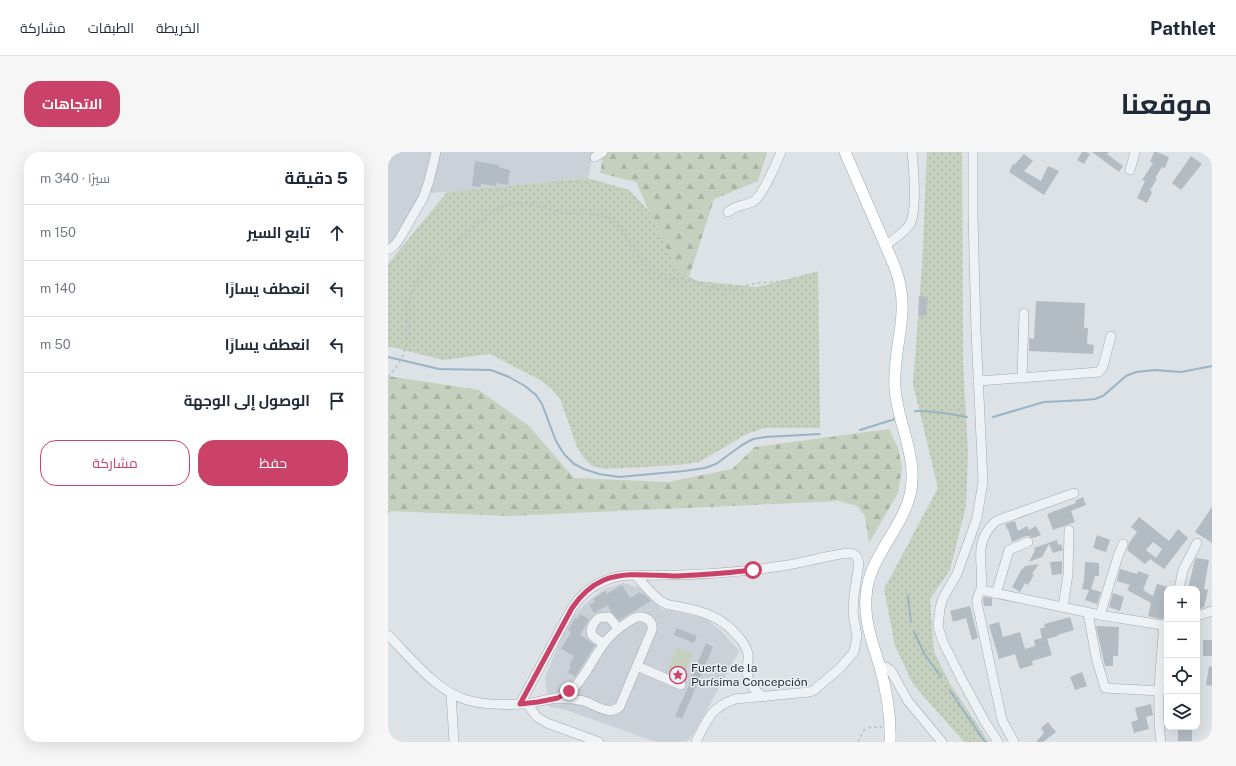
<!DOCTYPE html>
<html lang="ar">
<meta charset="utf-8">
<style>
:root{--surface:#fff;--page:#f6f6f7;--text:#1f2937;--muted:#747a83;--line:#e0e1e3;--accent:#cb4269}
body{margin:0;font-family:"Public Sans",Cairo,sans-serif;background:var(--page);color:var(--text);direction:rtl}
.controls{position:absolute;right:12px;bottom:12px;display:grid;overflow:hidden;border-radius:8px;box-shadow:0 4px 16px #0002}
.controls button{width:36px;height:36px;display:grid;place-items:center;padding:0;border:0;border-bottom:1px solid var(--line);background:var(--surface);color:var(--text);font:20px sans-serif}
.stop{position:absolute;width:12px;height:12px;margin:-9px;border:3px solid #cb4269;border-radius:50%;background:#fff}
.stop.end{background:#cb4269;border-color:#fff;box-shadow:0 1px 4px #0008}
.list{margin:0;padding:0;list-style:none}
h2{display:flex;justify-content:space-between;align-items:center;height:52px;margin:0;padding:0 16px;font-size:17px}
h2 small{font-size:13px;font-weight:400;color:var(--muted)}
.list li{display:grid;grid-template-columns:26px 1fr auto;gap:12px;align-items:center;box-sizing:border-box;height:56px;padding:0 16px;border-top:1px solid var(--line)}
.list b{display:block;font-size:15px;white-space:nowrap}
.list em{font-size:13px;font-style:normal;color:var(--muted)}
.actions{display:flex;gap:8px;padding:12px 16px}
.actions a{flex:1;padding:9px 0;border:1px solid var(--accent);border-radius:16px;text-align:center;font-size:14px;color:var(--accent)}
.actions .main{background:var(--accent);color:#fff}
.icon{flex:none;width:22px;height:22px;fill:none;stroke:currentColor;stroke-width:2;stroke-linecap:round;stroke-linejoin:round}
.map{position:relative;flex:none;width:824px;height:590px;overflow:hidden;direction:ltr;border-radius:16px}
header{display:flex;align-items:center;gap:24px;box-sizing:border-box;height:56px;padding:0 20px;background:var(--surface);border-bottom:1px solid var(--line)}
header strong{font-size:19px}
nav{display:flex;gap:22px;margin-inline-start:auto;font-size:14px}
.intro{display:flex;align-items:center;justify-content:space-between;box-sizing:border-box;height:96px;padding:0 24px}
h1{margin:0;font-size:28px}
.button{padding:10px 18px;border-radius:16px;background:var(--accent);color:#fff;font-size:14px;font-weight:700}
main{display:flex;gap:24px;padding:0 24px}
aside{flex:1;background:var(--surface);border-radius:16px;box-shadow:0 4px 16px #0002}
.map>svg:first-child{display:block}
.built{fill:#cbd1d8}
.grass{fill:url(#grass-dots)}
.forest{fill:url(#forest-firs)}
.pitch{fill:#c5d0be}
.lines{fill:none;stroke-linecap:round;stroke-linejoin:round}
.stream{stroke:#98b4c6;stroke-width:2}
.building{fill:#b4bcc3;fill-rule:evenodd}
.minor-casing{stroke:#a3a9b0;stroke-width:10}
.major-casing{stroke:#9ca8b2;stroke-width:12}
.path{stroke:#bbc0c5;stroke-width:1.5;stroke-dasharray:3 3;stroke-linecap:butt}
.minor{stroke:#eff2f5;stroke-width:9}
.major{stroke:#fff;stroke-width:11}
.route{stroke:#cb4269;stroke-width:5}
.labels{text-anchor:middle;dominant-baseline:central;stroke-width:3;stroke-linejoin:round;paint-order:stroke}
.poi-label{font-size:12px;fill:#27313c;stroke:#ecf0f4;text-anchor:start}
</style>
<header>
<strong>Pathlet</strong>
<nav><a>الخريطة</a><a>الطبقات</a><a>مشاركة</a></nav>
</header>
<div class="intro"><h1>موقعنا</h1><a class="button">الاتجاهات</a></div>
<main>
<div class="map">
<svg width="824" height="590" viewBox="0 0 824 590">
<defs>
<pattern id="grass-dots" width="8" height="8" patternUnits="userSpaceOnUse"><rect width="8" height="8" fill="#c5d0be"/><path d="M2 2h.1M6 6h.1" fill="none" stroke="#a9b3a4" stroke-width="1.8" stroke-linecap="round"/></pattern>
<pattern id="forest-firs" width="22" height="20" patternUnits="userSpaceOnUse"><rect width="22" height="20" fill="#c5d0be"/><path d="M5 1l3.5 6h-7zM16 11l3.5 6h-7z" fill="#a9b3a4"/></pattern>
</defs>
<rect width="100%" height="100%" fill="#dde2e6"/>
<g class="built">
<polygon points="0,0 205,0 200,26 59,40 41,41 3,101 0,103"/>
<polygon points="235,431 256,437 273,457 317,466 334,480 351,499 305,583 298,590 268,590 175,557 161,555 157,525 178,475 185,464 200,449 217,437"/>
</g>
<g class="grass">
<polygon points="539,0 574,0 575,209 580,301 578,354 562,418 542,447 546,500 562,532 601,590 576,590 525,532 507,494 496,437 550,336 525,232 534,114"/>
<polygon points="200,26 241,38 262,60 285,110 301,125 310,129 369,135 430,119 432,276 375,276 357,283 311,310 291,313 217,317 204,314 195,305 189,295 172,247 163,236 152,228 102,202 55,208 0,194 0,112 59,40"/>
</g>
<g class="forest">
<polygon points="216,0 379,0 370,29 326,47 301,125 285,110 248,30 212,21"/>
<polygon points="0,224 91,238 141,274 186,326 280,330 344,317 367,295 501,277 510,296 514,315 510,341 481,391 477,364 469,354 451,349 120,364 3,359 0,362"/>
</g>
<polygon class="pitch" points="289,495 305,502 294,527 279,520"/>
<g class="lines">
<g class="stream">
<polyline points="0,205 51,217 103,218 121,225 137,234 148,243 154,252 168,289 176,302 186,312 196,317 211,322 231,325 296,319 317,316 328,312 354,293 365,287 377,285 432,282"/>
<path d="M527,259C545,258 562,262 579,265"/>
<polyline points="605,265 656,250 696,248 707,247 715,244 738,224 748,220 767,218 793,220 824,214"/>
<polyline points="472,278 507,267"/>
<polyline points="520,444 523,470"/>
<polyline points="526,480 537,503 553,525"/>
<polyline points="562,539 597,590"/>
</g>
</g>
<g class="building">
<polygon points="694,0 698,0 702,2 696,12 689,8"/>
<polygon points="704,0 721,0 719,2 735,14 731,20"/>
<polygon points="766,0 769,0 781,5 777,16 774,15 767,26 769,27 762,38 764,40 759,51 749,46 757,29 754,28 765,11 762,10"/>
<polygon points="636,2 645,9 636,19 653,29 660,14 671,19 656,43 621,20 625,12 626,13"/>
<polygon points="803,4 814,12 793,38 784,31"/>
<polygon points="87,9 111,13 111,15 122,18 120,33 108,31 108,34 93,32 92,35 84,34"/>
<polygon points="531,144 540,145 538,164 530,163"/>
<polygon points="648,149 697,151 696,176 700,176 699,192 706,193 705,202 641,199 641,186 646,187"/>
<polygon points="695,345 698,353 683,359 687,370 665,378 659,362 688,351 687,349"/>
<polygon points="824,355 824,391 807,380"/>
<path d="M751,365L781,389L790,377L800,386L776,417L762,407L757,412L739,398L741,391L749,380L743,375ZM765,390L774,397L768,406L758,398Z"/>
<polygon points="627,369 630,379 639,374 641,378 648,374 653,383 645,386 641,384 638,384 624,390 620,377 619,377 617,372"/>
<polygon points="709,383 722,388 718,400 705,396"/>
<polygon points="669,388 670,393 673,392 675,398 665,401 661,392 654,405 641,410 647,398 646,396"/>
<polygon points="808,406 821,408 816,437 820,438 816,455 811,457 809,456 809,437 800,437 806,411"/>
<polygon points="674,409 674,422 664,423 662,410"/>
<polygon points="697,410 711,411 711,424 707,424 703,437 713,440 709,452 697,448 701,438 694,437 696,428"/>
<polygon points="651,412 644,422 646,423 640,433 637,431 632,440 624,435 634,417 635,417 637,414"/>
<polygon points="732,417 749,422 750,419 761,423 755,438 765,444 769,432 779,435 779,452 776,466 773,467 760,464 763,451 739,438 742,433 729,429"/>
<polygon points="234,433 242,446 252,440 254,443 256,442 263,449 231,468 223,460 220,453 206,461 201,453 207,450 205,447 217,439 219,442"/>
<polygon points="725,441 736,445 732,459 721,455"/>
<polygon points="596,445 604,446 604,454 596,454 595,448"/>
<polygon points="582,454 590,486 584,488 578,466 565,470 562,459"/>
<polygon points="192,462 201,467 192,483 207,493 187,525 180,520 183,515 181,514 186,504 173,497 183,480 180,478 187,466 189,467"/>
<polygon points="682,465 686,478 669,483 670,484 659,487 664,503 644,509 645,513 632,517 627,502 611,507 601,473 611,470 615,485 632,480 637,497 647,494 646,488 654,486 652,477 657,475 656,472"/>
<polygon points="708,474 731,475 730,504 725,504 725,514 717,514"/>
<polygon points="288,476 309,484 306,491 286,483"/>
<rect x="815" y="488" width="9" height="16"/>
<polygon points="318,491 325,495 294,567 287,564 302,531 301,531"/>
<polygon points="821,514 824,515 824,534 818,533"/>
<polygon points="694,520 699,534 687,538 682,525"/>
<polygon points="763,552 765,563 758,565 761,577 746,581 743,570 750,568 747,556"/>
<polygon points="660,570 668,580 655,590 648,590 656,581 653,576"/>
<rect x="790" y="577" width="14" height="12"/>
</g>
<g class="lines">
<g class="minor-casing">
<g id="minor">
<polyline points="585,0 585,63 588,180 595,329 589,366 569,422 555,446 552,456 550,475 555,490 573,526 597,570 610,590"/>
<polyline points="207,5 215,0"/>
<polyline points="742,18 747,0"/>
<path d="M340,60C347,53 357,54 366,49C374,44 389,10 393,0"/>
<path d="M498,93C506,87 516,81 522,72C529,59 526,16 524,0"/>
<polyline points="0,98 7,93 12,86 35,46 41,29 48,0"/>
<polyline points="634,226 636,161"/>
<polyline points="590,229 711,220 715,214 723,184"/>
<path d="M247,423C256,432 265,445 276,451C282,454 290,454 297,456C314,459 329,464 343,477C350,484 358,492 360,502C361,507 359,512 359,517C359,529 366,539 376,545"/>
<polyline points="791,437 795,418 809,391"/>
<polyline points="593,438 712,463 774,473 779,471"/>
<polyline points="608,442 621,398 640,390"/>
<polyline points="675,455 680,422 681,378"/>
<polyline points="700,461 708,505 717,536 772,539"/>
<polyline points="712,463 730,404 735,392"/>
<polyline points="809,464 824,459"/>
<path d="M0,483C21,504 49,540 79,548C96,553 115,553 133,552C146,552 157,547 169,546C174,546 179,547 184,547C188,548 192,548 196,549C208,553 222,565 232,554L264,478C265,471 261,466 254,465C249,464 244,467 240,470C212,487 208,508 190,531C185,538 177,542 170,546"/>
<path d="M216,491C212,489 207,487 204,483C201,478 206,469 211,466C214,465 218,465 221,465L230,476"/>
<polyline points="249,514 293,533"/>
<path d="M492,515C497,514 499,515 503,519L520,549L554,590"/>
<polyline points="63,542 66,590"/>
<path d="M132,552L184,456C198,435 217,425 241,423C292,424 342,422 393,414C416,411 439,403 462,401L466,402L469,405L471,411L466,443L465,461L469,484L466,500L451,517L426,538L421,540L347,547C322,556 319,568 308,590"/>
<polyline points="139,552 149,565 159,571 211,590"/>
<path d="M626,590L614,568L589,451C588,443 592,443 593,437C596,410 584,391 608,369L686,341"/>
<path d="M773,590C768,551 773,511 776,472"/>
</g>
</g>
<g class="major-casing">
<path id="major" d="M457,0L506,113C512,128 515,144 514,160C513,186 505,209 507,236C509,271 531,306 522,343C513,379 480,406 478,445C476,470 485,492 492,515C499,540 503,564 502,590"/>
</g>
<g class="path">
<path d="M0,225C9,215 16,204 19,191C21,183 20,175 20,167C18,148 27,129 40,115C49,105 61,96 72,87C84,77 97,63 112,56C118,53 125,51 132,51C148,51 164,59 179,61C197,63 214,59 228,72C236,78 239,86 244,94C251,106 262,120 275,126C282,129 292,126 299,128C311,130 321,137 334,137C345,138 353,135 364,132C376,130 390,130 403,128"/>
<polyline points="470,590 476,578 483,575 494,575"/>
</g>
<use href="#minor" class="minor"/>
<use href="#major" class="major"/>
</g>
<g class="lines">
<path class="route" d="M181,539L170,546L150,550L132,552L184,456C192,444 202,434 216,428C238,419 265,424 289,424C314,423 339,421 365,418"/>
</g>
<defs>
<g id="sight-ring" transform="scale(0.9)"><circle r="9.5" fill="#ecf0f4" stroke="#cb4269" stroke-width="1.5"/><path d="M0-6L1.8-2.2L6-1.7L2.9 1.2L3.7 5.4L0 3.3L-3.7 5.4L-2.9 1.2L-6-1.7L-1.8-2.2Z" fill="#cb4269"/></g>
</defs>
<g fill-rule="evenodd">
<use href="#sight-ring" x="290" y="523"/>
</g>
<g class="labels">
<g class="poi-label">
<text x="303" y="516">Fuerte de la<tspan x="303" dy="14">Purísima Concepción</tspan></text>
</g>
</g>
</svg>
<div class="controls">
<button>+</button>
<button>−</button>
<button><svg class="icon" aria-label="locate" viewBox="0 0 24 24"><circle cx="12" cy="12" r="6"/><path d="M12 2v4M12 18v4M2 12h4M18 12h4"/></svg></button>
<button><svg class="icon" aria-label="layers" viewBox="0 0 24 24"><path d="M12 4l9 5-9 5-9-5zM3 14l9 5 9-5"/></svg></button>
</div>
<div class="stop" style="left:365px;top:418px"></div>
<div class="stop end" style="left:181px;top:539px"></div>
</div>
<aside>
<h2>5 دقيقة<small>سيرًا · 340 m</small></h2>
<ul class="list">
<li><svg class="icon" aria-label="ahead" viewBox="0 0 24 24"><path d="M12 20V5M6 11l6-6 6 6"/></svg><div><b>تابع السير</b></div><em>150 m</em></li>
<li><svg class="icon" aria-label="left" viewBox="0 0 24 24"><path d="M17 20v-9H6M10 6l-5 5 5 5"/></svg><div><b>انعطف يسارًا</b></div><em>140 m</em></li>
<li><svg class="icon" aria-label="left" viewBox="0 0 24 24"><path d="M17 20v-9H6M10 6l-5 5 5 5"/></svg><div><b>انعطف يسارًا</b></div><em>50 m</em></li>
<li><svg class="icon" aria-label="arrive" viewBox="0 0 24 24"><path d="M6 21V4h12l-3 4 3 4H6"/></svg><div><b>الوصول إلى الوجهة</b></div></li>
</ul>
<div class="actions"><a class="main">حفظ</a><a>مشاركة</a></div>
</aside>
</main>
